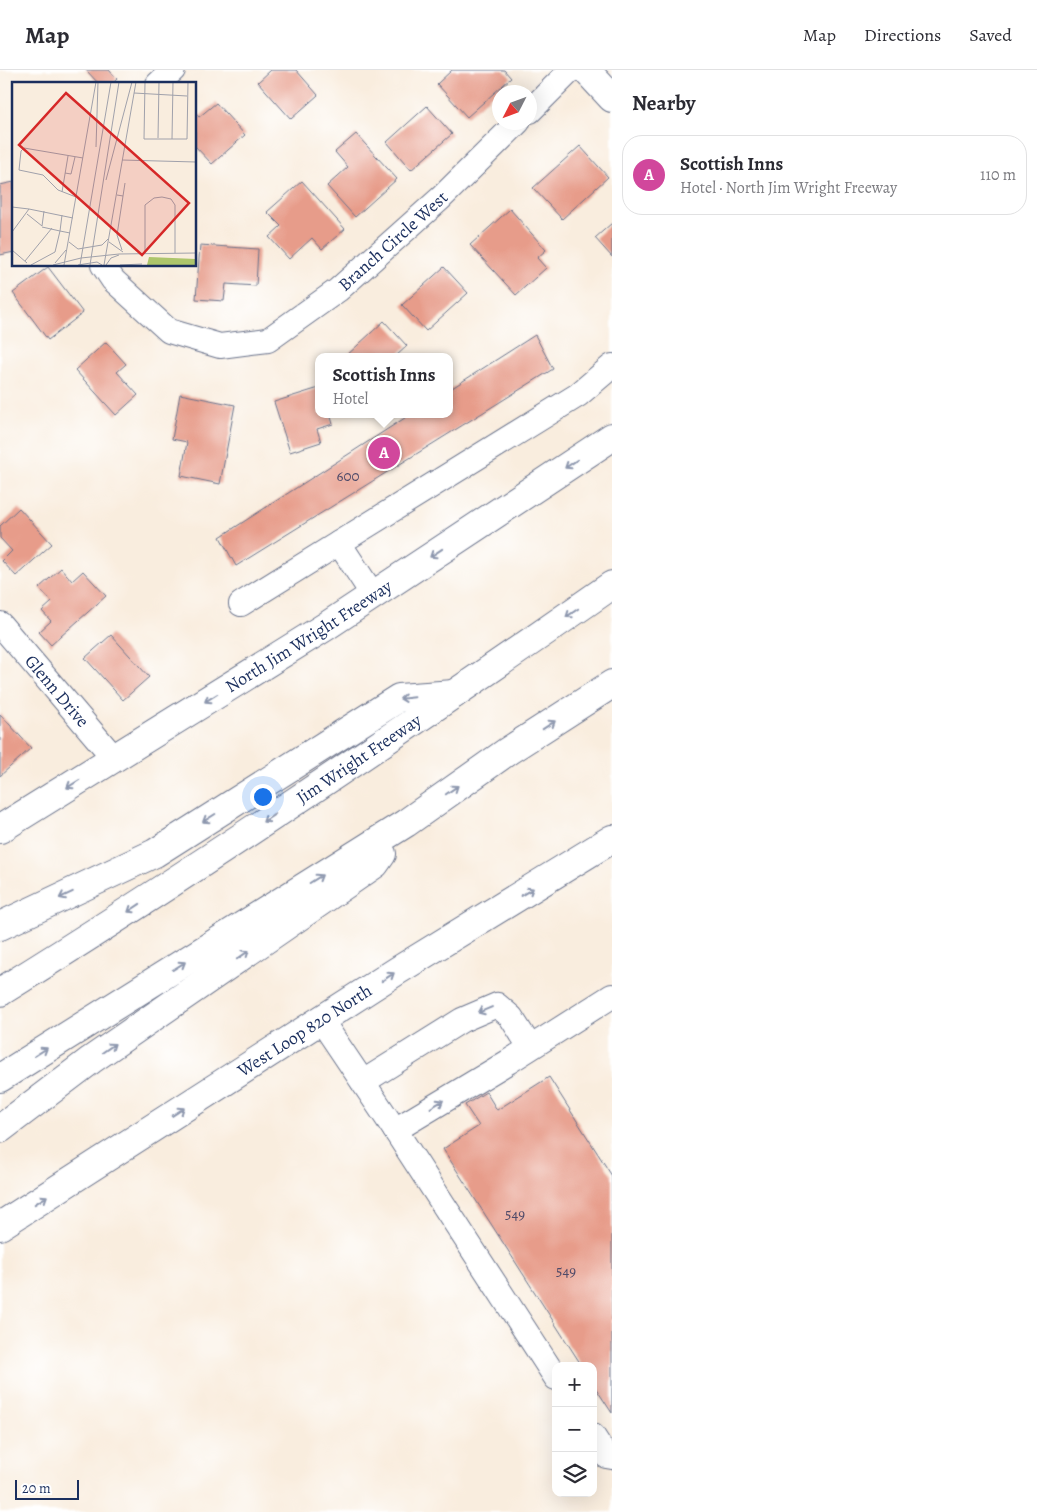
<!DOCTYPE html>
<meta charset="utf-8">
<style>
:root{--surface:#fff;--page:#f7f7f7;--text:#2b2b33;--muted:#7c7c81;--line:#e1e1e2;--accent:#d1495b}
body{margin:0;font-family:Alegreya,serif;background:var(--page);color:var(--text)}
.controls{position:absolute;right:15px;bottom:15px;display:grid;overflow:hidden;border-radius:10px;box-shadow:0 5px 20px #0002}
.controls button{width:45px;height:45px;display:grid;place-items:center;padding:0;border:0;border-bottom:1px solid var(--line);background:var(--surface);color:var(--text);font:25px sans-serif}
.compass{position:absolute;left:492px;top:15px;width:45px;height:45px;border-radius:50%;background:var(--surface);box-shadow:0 5px 20px #0002;rotate:228deg}
.scale{position:absolute;left:15px;bottom:12px;width:64px;box-sizing:border-box;padding-left:5px;border:2px solid #1b2f5e;border-top:0;font-size:14px;line-height:18px;white-space:nowrap;color:#1b2f5e;-webkit-text-stroke:4px #fff;paint-order:stroke}
.you{position:absolute;left:262px;top:726px;width:18px;height:18px;margin:-12px;border:4px solid #fff;border-radius:50%;background:#1a73e8;box-shadow:0 0 0 8px #1a73e833}
.badge{display:grid;place-items:center;width:32px;height:32px;border-radius:50%;background:var(--accent);color:#fff;font-size:16px;font-weight:700}
.pin{position:absolute;translate:-50% -50%;border:2px solid #fff;box-shadow:0 1px 5px #0006}
.popup{position:absolute;left:315px;top:283px;width:138px;height:65px;box-sizing:border-box;display:grid;place-content:center;border-radius:10px;background:var(--surface);filter:drop-shadow(0 1px 4px #0005);font-size:16px;white-space:nowrap;color:var(--muted)}
.popup b{font-size:19px;color:var(--text)}
.popup::after{content:'';position:absolute;left:50%;top:100%;margin-left:-10px;border:10px solid transparent;border-top-color:var(--surface)}
.list{margin:0;padding:0;list-style:none}
h2{display:flex;justify-content:space-between;align-items:center;height:65px;margin:0;padding:0 20px;font-size:21px}
h2 small{font-size:16px;font-weight:400;color:var(--muted)}
.list li{display:grid;grid-template-columns:32px 1fr auto;gap:15px;align-items:center;box-sizing:border-box;height:80px;margin:0 10px 10px;padding:0 10px;border:1px solid var(--line);border-radius:20px}
.list b{display:block;font-size:19px;white-space:nowrap}
.list p{margin:0;font-size:16px;white-space:nowrap;color:var(--muted)}
.list em{font-size:16px;font-style:normal;color:var(--muted)}
.icon{flex:none;width:28px;height:28px;fill:none;stroke:currentColor;stroke-width:2;stroke-linecap:round;stroke-linejoin:round}
.map{position:relative;flex:none;width:612px;height:1442px;overflow:hidden}
header{display:flex;align-items:center;gap:30px;box-sizing:border-box;height:70px;padding:0 25px;background:var(--surface);border-bottom:1px solid var(--line)}
header strong{font-size:24px}
nav{display:flex;gap:28px;margin-inline-start:auto;font-size:18px}
main{display:flex}
aside{flex:1;background:var(--surface)}
.map>svg:first-child{display:block}
.building{fill:#e79c8a}
.lines{fill:none;stroke-linecap:round;stroke-linejoin:round}
.minor-casing{stroke:#69728b;stroke-width:26}
.major-casing{stroke:#69728b;stroke-width:30}
.highway-casing{stroke:#69728b;stroke-width:30}
.minor{stroke:#fff;stroke-width:24}
.major{stroke:#fff;stroke-width:28}
.highway{stroke:#fff;stroke-width:28}
.oneway{stroke:#8d97ae}
.labels{text-anchor:middle;dominant-baseline:central;stroke-width:4;stroke-linejoin:round;paint-order:stroke}
.number-label{font-size:15px;fill:#4e4a69}
.street-label{font-size:18px;fill:#1b2f5e;stroke:#fff}
.inset-road{fill:none;stroke:#a0a1ab;stroke-width:1}
.view{fill:#d62828;fill-opacity:0.15;stroke:#d62828;stroke-width:2.5}
.inset-edge{fill:none;stroke:#1b2f5e;stroke-width:2.5}
</style>
<header>
<strong>Map</strong>
<nav><a>Map</a><a>Directions</a><a>Saved</a></nav>
</header>
<main>
<div class="map">
<svg width="612" height="1442" viewBox="0 0 612 1442">
<rect width="100%" height="100%" fill="#fff"/>
<filter id="ink" filterUnits="userSpaceOnUse"><feTurbulence type="fractalNoise" baseFrequency=".02" numOctaves="2"/><feDisplacementMap in="SourceGraphic" scale="10" xChannelSelector="R" yChannelSelector="G"/><feConvolveMatrix kernelMatrix="1 2 1 2 8 2 1 2 1" color-interpolation-filters="sRGB"/></filter>
<filter id="wash" filterUnits="userSpaceOnUse"><feTurbulence type="fractalNoise" baseFrequency=".0096" numOctaves="4" result="noise"/><feDisplacementMap in="SourceGraphic" scale="20" xChannelSelector="R" yChannelSelector="G"/><feGaussianBlur stdDeviation="1.12" result="paint"/><feColorMatrix in="noise" values="0 0 0 0 0 0 0 0 0 0 0 0 0 0 0 0 0 1.4 0 .05"/><feComposite in="paint" operator="in"/></filter>
<g filter="url(#wash)">
<rect width="100%" height="100%" fill="#f9edde"/>
<g id="blocks">
<g class="building">
<polygon points="86,0 109,0 117,9 112,14 99,14"/>
<polygon points="271,0 296,0 318,25 291,49 258,12"/>
<polygon points="452,0 504,0 511,8 467,47 437,14"/>
<polygon points="216,33 245,65 212,94 195,76 195,42 199,47"/>
<polygon points="427,36 452,64 411,100 387,72"/>
<polygon points="356,64 397,109 355,147 327,116 348,97 335,82"/>
<polygon points="580,76 608,107 562,149 533,118"/>
<polygon points="302,111 345,159 322,179 312,168 289,189 269,167 281,156 267,142"/>
<polygon points="14,112 14,182 0,185 0,115"/>
<polygon points="510,139 546,180 537,188 546,198 516,225 470,175"/>
<polygon points="612,153 612,187 595,168"/>
<polygon points="200,175 258,179 256,216 226,214 224,231 196,229"/>
<polygon points="48,197 83,243 48,270 13,223"/>
<polygon points="444,197 468,223 426,261 402,235"/>
<polygon points="384,251 407,276 395,287 345,287"/>
<polygon points="535,265 553,299 236,496 220,467 411,344 449,344 449,320"/>
<polygon points="106,272 126,294 117,302 138,325 116,345 75,300"/>
<polygon points="319,318 319,344 330,344 333,354 317,359 321,372 290,382 274,332"/>
<polygon points="180,324 235,335 220,414 181,406 187,372 172,369"/>
<polygon points="19,438 52,474 16,506 2,491 12,481 0,468 0,456"/>
<polygon points="61,498 72,511 83,501 106,526 51,575 39,562 51,551 42,541 52,532 39,518"/>
<polygon points="111,565 149,607 123,630 85,588"/>
<polygon points="0,644 31,678 0,706"/>
<polygon points="549,1007 612,1106 612,1343 593,1314 593,1296 582,1296 443,1079 479,1056 465,1035 486,1022 497,1040"/>
</g>
</g>
</g>
<g filter="url(#ink)">
<use href="#blocks" fill-opacity="0" stroke="#69728b" stroke-width="1"/>
<g class="lines">
<g class="minor-casing">
<g id="minor">
<polyline points="158,14 173,0"/>
<polyline points="530,41 571,0"/>
<path id="s1" d="M103,195L113,210L169,261L220,276L268,270L338,220L441,128L518,52"/>
<polyline points="339,473 578,325 612,296"/>
<polyline points="241,534 339,473 373,525"/>
<path id="s2" d="M0,554L114,688"/>
<polyline points="321,950 395,1060 556,1308"/>
<polyline points="363,1012 462,950 497,935 511,947 530,977"/>
<polyline points="395,1060 508,992 612,926"/>
<polyline points="593,1366 606,1386 612,1387"/>
</g>
</g>
<g class="major-casing">
<g id="major">
<polyline points="586,0 612,28"/>
<path id="s3" d="M0,759L325,557L612,367"/>
<path id="s4" d="M0,1156L397,901L612,769"/>
</g>
</g>
<g class="highway-casing">
<g id="highway">
<polyline points="0,856 155,783 399,628 454,624"/>
<path id="s5" d="M0,922C208,793 411,655 612,515"/>
<polyline points="0,1008 406,753 508,681 612,614"/>
<polyline points="0,1059 91,990 375,794 382,784"/>
</g>
</g>
<use href="#minor" class="minor"/>
<use href="#major" class="major"/>
<use href="#highway" class="highway"/>
</g>
<defs><path id="oneway-shaft" d="M-6 0H5M1.5-3L5.5 0L1.5 3" fill="none" stroke-width="1.6" stroke-linecap="round" stroke-linejoin="round" transform="scale(1.25)"/></defs>
<g class="oneway">
<use href="#oneway-shaft" transform="translate(571 394) rotate(146)"/>
<use href="#oneway-shaft" transform="translate(436 483) rotate(146)"/>
<use href="#oneway-shaft" transform="translate(572 543) rotate(145)"/>
<use href="#oneway-shaft" transform="translate(211 628) rotate(148)"/>
<use href="#oneway-shaft" transform="translate(407 628) rotate(174)"/>
<use href="#oneway-shaft" transform="translate(549 655) rotate(-33)"/>
<use href="#oneway-shaft" transform="translate(73 714) rotate(148)"/>
<use href="#oneway-shaft" transform="translate(452 720) rotate(-35)"/>
<use href="#oneway-shaft" transform="translate(209 748) rotate(148)"/>
<use href="#oneway-shaft" transform="translate(269 748) rotate(146)"/>
<use href="#oneway-shaft" transform="translate(316 809) rotate(-32)"/>
<use href="#oneway-shaft" transform="translate(527 822) rotate(-31)"/>
<use href="#oneway-shaft" transform="translate(66 825) rotate(155)"/>
<use href="#oneway-shaft" transform="translate(134 838) rotate(146)"/>
<use href="#oneway-shaft" transform="translate(243 885) rotate(-35)"/>
<use href="#oneway-shaft" transform="translate(179 896) rotate(-32)"/>
<use href="#oneway-shaft" transform="translate(388 907) rotate(-33)"/>
<use href="#oneway-shaft" transform="translate(485 940) rotate(157)"/>
<use href="#oneway-shaft" transform="translate(109 978) rotate(-35)"/>
<use href="#oneway-shaft" transform="translate(41 982) rotate(-32)"/>
<use href="#oneway-shaft" transform="translate(437 1034) rotate(-31)"/>
<use href="#oneway-shaft" transform="translate(178 1042) rotate(-33)"/>
<use href="#oneway-shaft" transform="translate(41 1130) rotate(-33)"/>
</g>
</g>
<g class="labels">
<g class="number-label">
<text x="348" y="406">600</text>
<text x="515" y="1144">549</text>
<text x="566" y="1201">549</text>
</g>
<g class="street-label">
<text stroke="none"><textPath href="#s1" startOffset="355">Branch Circle West</textPath></text>
<text stroke="none"><textPath href="#s3" startOffset="364">North Jim Wright Freeway</textPath></text>
<text stroke="none"><textPath href="#s2" startOffset="88">Glenn Drive</textPath></text>
<text stroke="none"><textPath href="#s5" startOffset="428">Jim Wright Freeway</textPath></text>
<text stroke="none"><textPath href="#s4" startOffset="362">West Loop 820 North</textPath></text>
</g>
</g>
<g transform="translate(12 12)">
<rect width="184" height="184" fill="#f9edde"/>
<path d="M137,175L184,177V183H135Z" fill="#adc56b"/>
<path class="inset-road" d="M133,0L132,57H175L176,0M122,11L175,14M146,56L147,0M160,57L161,0M84,65L86,0M110,78L184,80M53,91L59,92L63,75M94,98L120,0M50,110L56,74M105,113L111,114L113,101M64,115L46,108L31,93L7,88L9,69L12,66L71,76M0,125L17,127M15,132L30,144L32,129M30,145L48,149L50,133M0,150L17,127L61,136M57,160L66,167L90,163L96,157M97,160L111,170M0,168L15,181M110,168L105,153L111,114M133,171V123L142,116L150,115L159,117L163,123V171M13,179L40,146M43,181L54,168M19,183L43,170L48,149L58,151M41,183L69,176L107,172L184,171M52,183L84,0M66,183L85,180L90,183M68,183L99,0M78,183L107,0M92,183L124,0M94,183L99,176L107,173M108,183L130,182"/>
<path class="view" d="M54,11L177,121L130,173L7,63Z"/>
<rect width="184" height="184" class="inset-edge"/>
</g>
</svg>
<div class="controls">
<button>+</button>
<button>−</button>
<button><svg class="icon" aria-label="layers" viewBox="0 0 24 24"><path d="M12 4l9 5-9 5-9-5zM3 14l9 5 9-5"/></svg></button>
</div>
<svg class="compass" viewBox="-18 -18 36 36"><path d="M0-13l5 13h-10z" fill="#e53935"/><path d="M0 13l5-13h-10z" fill="#7c7c81"/></svg>
<div class="scale">20 m</div>
<div class="you"></div>
<div class="pin badge" style="left:384px;top:383px;background:#d1479c">A</div>
<div class="popup"><b>Scottish Inns</b>Hotel</div>
</div>
<aside>
<h2>Nearby<small></small></h2>
<ul class="list">
<li><span class="badge" style="background:#d1479c">A</span><div><b>Scottish Inns</b><p>Hotel · North Jim Wright Freeway</p></div><em>110 m</em></li>
</ul>
</aside>
</main>
